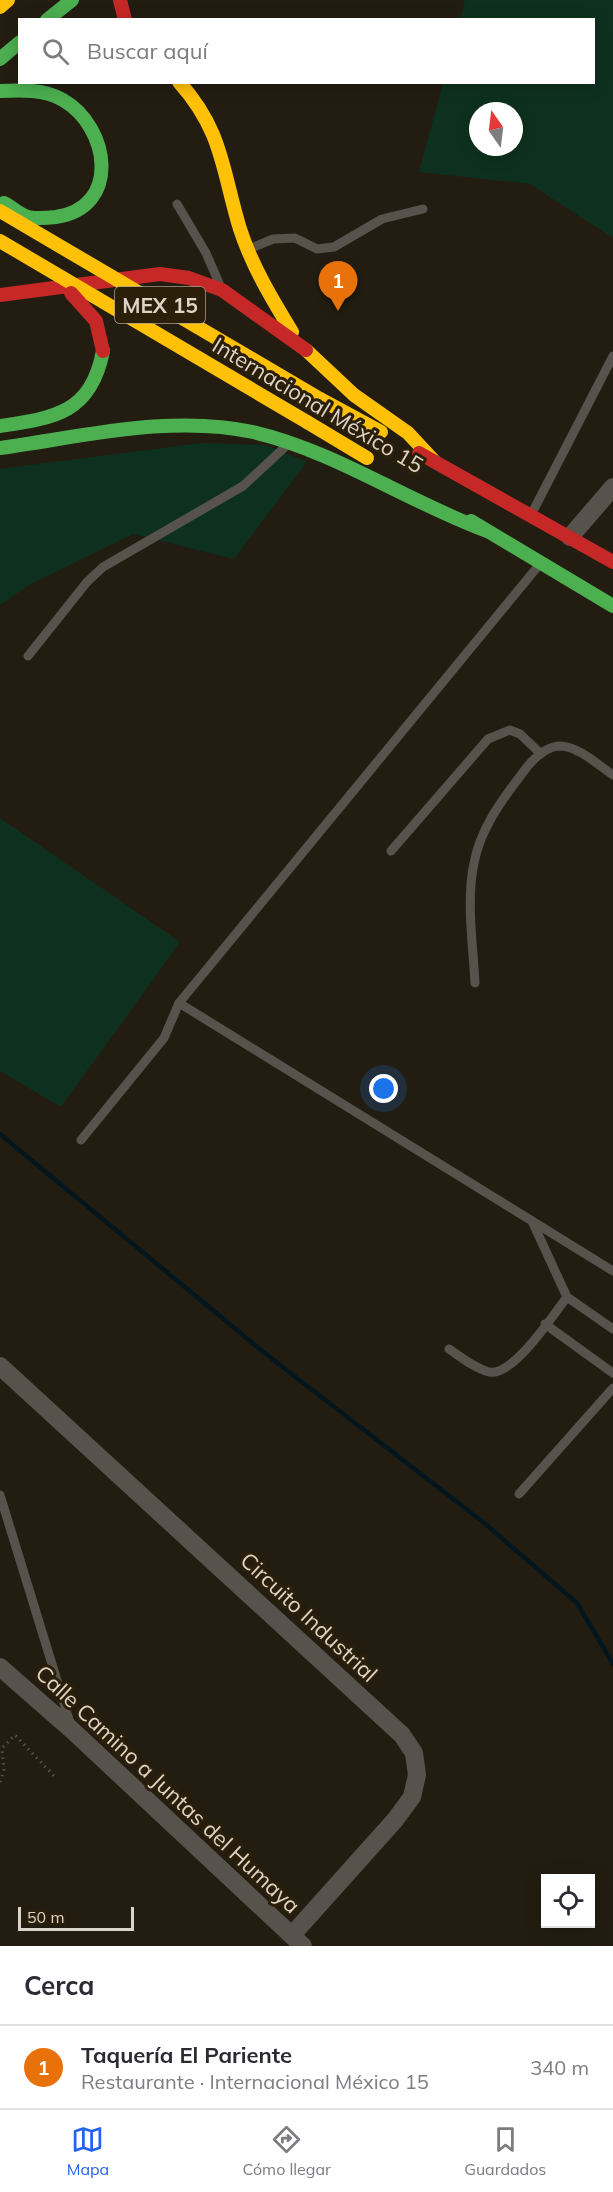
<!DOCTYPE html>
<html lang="es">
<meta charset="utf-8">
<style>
:root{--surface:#fff;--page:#f7f7f7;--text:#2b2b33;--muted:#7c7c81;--line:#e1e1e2;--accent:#2563eb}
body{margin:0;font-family:Mulish,sans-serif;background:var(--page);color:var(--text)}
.controls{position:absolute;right:18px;bottom:18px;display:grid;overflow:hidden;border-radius:0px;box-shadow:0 3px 15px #0003}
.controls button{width:54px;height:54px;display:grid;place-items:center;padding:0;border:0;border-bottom:2px solid var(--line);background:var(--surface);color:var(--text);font:30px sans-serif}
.compass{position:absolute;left:469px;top:102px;width:54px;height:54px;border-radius:50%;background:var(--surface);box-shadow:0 3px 15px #0003;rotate:346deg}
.scale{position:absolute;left:18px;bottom:15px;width:116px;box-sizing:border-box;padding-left:6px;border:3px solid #dcd4c7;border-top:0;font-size:16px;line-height:21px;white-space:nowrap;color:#dcd4c7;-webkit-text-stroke:4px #2b1f09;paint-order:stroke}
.you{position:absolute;left:384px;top:1089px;width:21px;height:21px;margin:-15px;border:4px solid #fff;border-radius:50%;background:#1a73e8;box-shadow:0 0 0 9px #1a73e833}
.badge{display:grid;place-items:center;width:39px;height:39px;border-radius:50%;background:var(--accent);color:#fff;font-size:20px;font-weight:700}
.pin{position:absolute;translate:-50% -50px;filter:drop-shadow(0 2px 3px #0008)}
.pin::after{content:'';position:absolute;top:32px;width:21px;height:18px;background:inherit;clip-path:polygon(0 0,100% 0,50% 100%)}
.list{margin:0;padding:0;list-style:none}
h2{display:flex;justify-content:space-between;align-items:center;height:78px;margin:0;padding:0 24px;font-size:26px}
h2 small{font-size:20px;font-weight:400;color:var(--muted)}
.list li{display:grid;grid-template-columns:39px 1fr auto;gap:18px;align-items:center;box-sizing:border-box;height:84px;padding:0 24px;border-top:2px solid var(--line)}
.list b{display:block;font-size:22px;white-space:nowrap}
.list p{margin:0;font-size:20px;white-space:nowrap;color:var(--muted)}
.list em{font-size:20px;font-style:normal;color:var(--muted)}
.icon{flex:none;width:33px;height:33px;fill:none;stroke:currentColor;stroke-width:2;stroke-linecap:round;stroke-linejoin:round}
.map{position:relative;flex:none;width:613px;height:1946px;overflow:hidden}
.search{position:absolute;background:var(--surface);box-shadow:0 3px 15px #0003;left:18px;right:18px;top:18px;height:66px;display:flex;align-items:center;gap:15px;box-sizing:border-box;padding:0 21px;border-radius:0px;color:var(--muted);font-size:22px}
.sheet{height:162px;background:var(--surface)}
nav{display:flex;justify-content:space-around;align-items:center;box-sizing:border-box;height:84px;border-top:2px solid var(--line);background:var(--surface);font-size:16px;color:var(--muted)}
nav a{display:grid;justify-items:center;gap:3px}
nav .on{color:var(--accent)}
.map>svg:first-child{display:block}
.green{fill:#0e311f;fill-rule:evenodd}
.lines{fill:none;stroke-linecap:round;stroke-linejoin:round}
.stream{stroke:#03161e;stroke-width:4.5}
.path{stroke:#57534d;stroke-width:3;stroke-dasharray:1.5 4.5;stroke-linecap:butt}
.lane{stroke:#57534c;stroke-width:9}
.street{stroke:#57534c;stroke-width:18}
.fast{stroke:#4caf50;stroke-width:14}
.slow{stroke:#ffc107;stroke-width:14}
.jam{stroke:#c62828;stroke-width:14}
.slow-bridge{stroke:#ffc107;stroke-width:14}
.jam-bridge{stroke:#c62828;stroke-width:14}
.labels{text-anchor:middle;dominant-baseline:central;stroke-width:6;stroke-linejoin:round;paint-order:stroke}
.shield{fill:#2b1f09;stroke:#a79e8e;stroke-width:1.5}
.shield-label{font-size:21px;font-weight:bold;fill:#dcd4c7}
.street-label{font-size:22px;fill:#dcd4c7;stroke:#2b1f09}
</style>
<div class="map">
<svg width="613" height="1946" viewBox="0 0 613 1946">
<rect width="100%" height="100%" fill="#231d11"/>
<g class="green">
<path d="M465,0H613V238L530,184L419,172L443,83L594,82V20L460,19ZM478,111H514V147H478Z"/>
<polygon points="201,443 266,445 307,462 234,559 133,534 29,585 0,605 0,469"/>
<polygon points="0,818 180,942 61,1107 0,1071"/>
</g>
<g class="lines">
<polyline class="stream" points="0,1134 262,1351 483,1522 577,1603 613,1664"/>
<polyline class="path" points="0,1782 4,1771 2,1748 15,1735 55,1777"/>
<g class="lane">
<polyline points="177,204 206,253 219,283"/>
<polyline points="249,249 273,239 295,238 317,249 334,247 382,219 423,209"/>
<polyline points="532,513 613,356"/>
<polyline points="539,565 179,1003 613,1271"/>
<polyline points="28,656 87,582 103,567 243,486 285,447"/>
<polyline points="391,851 488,739 510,730 520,734 541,754"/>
<path d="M475,983C473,944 466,901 474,863C480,830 501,801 521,775C530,762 544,746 561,746C579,747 598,765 613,775"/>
<polyline points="81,1140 164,1038 179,1003"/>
<polyline points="532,1221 567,1297 613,1329"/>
<polyline points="545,1324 613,1373"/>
<path d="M449,1349C461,1357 474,1368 489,1372C513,1377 553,1315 567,1297"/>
<polyline points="519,1494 613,1388"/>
<polyline points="0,1495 71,1726"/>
</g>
<g class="street">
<polyline points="570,537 613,487"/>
<polyline points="0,1366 402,1735 414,1753 417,1775 412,1797 395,1820 292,1935"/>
<polyline points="0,1667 73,1731 303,1946"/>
</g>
<g class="fast">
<polyline points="47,20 72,0"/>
<polyline points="0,59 20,42"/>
<path d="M0,91C20,90 45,89 63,100C110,127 121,208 56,217C47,218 37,219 28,217C19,214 12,207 4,203"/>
<path d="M0,426C55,418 91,413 103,351"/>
<path d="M0,448C81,437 171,414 253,432C335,451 408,502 487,531"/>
<polyline points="471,521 613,606"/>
</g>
<g class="slow">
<polyline points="0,7 8,0"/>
<path d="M179,82C223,131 222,170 240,229C252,266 272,299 292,332"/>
<polyline points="306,350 354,395 408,433 434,461"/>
<polyline points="320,399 381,432"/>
<polyline points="307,422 367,458"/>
</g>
<g class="jam">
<polyline points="120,0 125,20"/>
<polyline points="0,295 160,274 189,278 222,290 306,350"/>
<polyline points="419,453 613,562"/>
</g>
<g class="slow-bridge">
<polyline points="0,211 320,399"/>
<polyline points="0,241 307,422"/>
</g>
<polyline class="jam-bridge" points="71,293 96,321 103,351"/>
</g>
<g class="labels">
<rect class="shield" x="115" y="287" width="90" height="36" rx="4.5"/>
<g class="shield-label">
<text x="160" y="305">MEX 15</text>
</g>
<g class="street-label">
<text transform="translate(318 405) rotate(31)">Internacional México 15</text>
<text transform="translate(309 1617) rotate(43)">Circuito Industrial</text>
<text transform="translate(168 1789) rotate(43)">Calle Camino a Juntas del Humaya</text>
</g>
</g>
</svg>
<div class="controls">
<button><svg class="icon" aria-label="locate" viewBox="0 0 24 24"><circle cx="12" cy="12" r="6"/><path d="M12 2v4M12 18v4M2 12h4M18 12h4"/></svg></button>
</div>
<svg class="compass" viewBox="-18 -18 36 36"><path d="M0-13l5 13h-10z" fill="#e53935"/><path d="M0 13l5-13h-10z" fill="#7c7c81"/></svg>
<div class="scale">50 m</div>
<div class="you"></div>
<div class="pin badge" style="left:338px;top:311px;background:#e8710a">1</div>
<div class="search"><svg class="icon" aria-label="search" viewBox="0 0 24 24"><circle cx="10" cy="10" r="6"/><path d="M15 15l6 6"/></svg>Buscar aquí</div>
</div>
<section class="sheet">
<h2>Cerca<small></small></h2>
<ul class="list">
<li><span class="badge" style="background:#e8710a">1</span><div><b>Taquería El Pariente</b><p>Restaurante · Internacional México 15</p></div><em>340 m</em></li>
</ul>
</section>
<nav>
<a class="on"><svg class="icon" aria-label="map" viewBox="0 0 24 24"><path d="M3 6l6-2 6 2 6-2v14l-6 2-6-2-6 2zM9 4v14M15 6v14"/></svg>Mapa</a>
<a><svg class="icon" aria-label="directions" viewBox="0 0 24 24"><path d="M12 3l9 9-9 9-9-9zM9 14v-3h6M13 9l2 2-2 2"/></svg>Cómo llegar</a>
<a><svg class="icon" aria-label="saved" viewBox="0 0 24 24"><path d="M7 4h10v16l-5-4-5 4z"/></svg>Guardados</a>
</nav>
